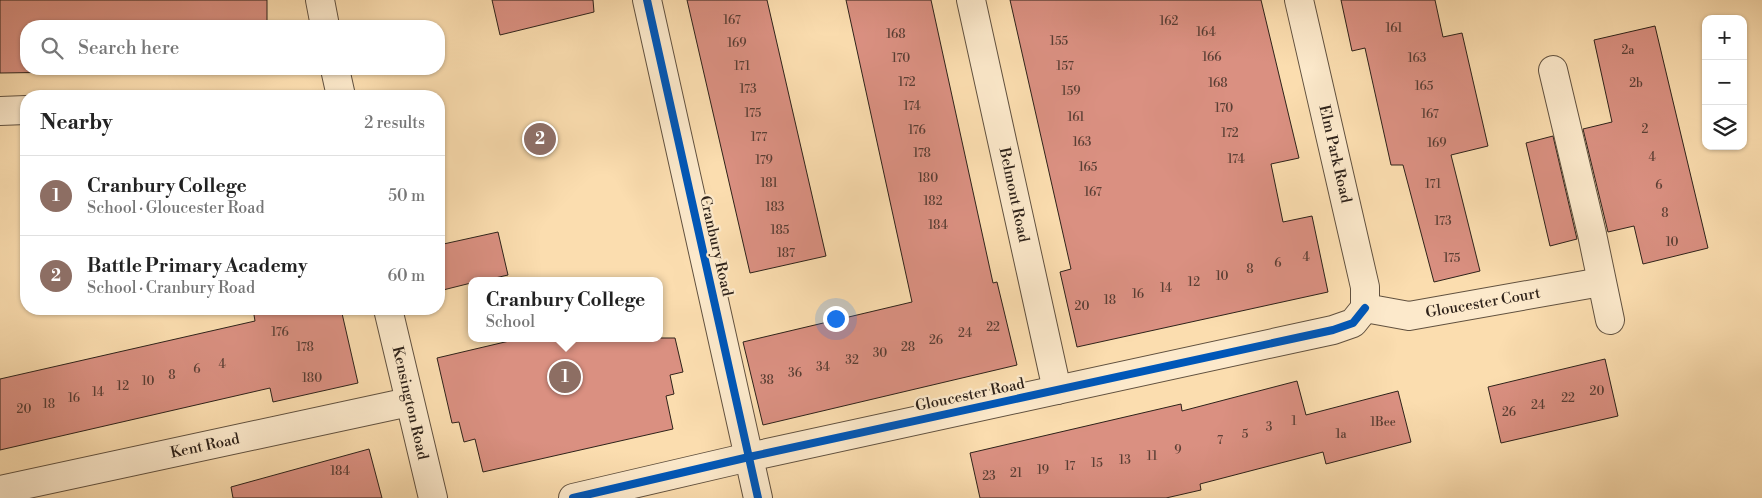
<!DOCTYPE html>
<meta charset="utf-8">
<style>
:root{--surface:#fff;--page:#f2f2f2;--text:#222;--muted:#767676;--line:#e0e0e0;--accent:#8f2418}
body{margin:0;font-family:"Libre Bodoni",serif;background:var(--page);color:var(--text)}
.controls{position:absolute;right:15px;top:15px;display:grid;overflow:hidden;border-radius:10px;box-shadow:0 1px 4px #0004}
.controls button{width:45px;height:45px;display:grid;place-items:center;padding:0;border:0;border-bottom:1px solid var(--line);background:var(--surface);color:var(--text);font:25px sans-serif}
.you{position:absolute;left:835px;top:318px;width:18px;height:18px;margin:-12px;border:4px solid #fff;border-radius:50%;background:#1a73e8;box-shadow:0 0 0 8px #1a73e833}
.badge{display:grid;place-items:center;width:32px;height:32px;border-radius:50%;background:var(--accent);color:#fff;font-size:16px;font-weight:700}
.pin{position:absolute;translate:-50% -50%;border:2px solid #fff;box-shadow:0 1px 5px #0006}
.popup{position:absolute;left:468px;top:277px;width:195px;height:65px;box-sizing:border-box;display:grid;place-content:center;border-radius:10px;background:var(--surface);filter:drop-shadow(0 1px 4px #0005);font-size:16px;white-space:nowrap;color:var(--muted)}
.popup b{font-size:19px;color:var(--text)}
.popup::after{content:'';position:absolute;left:50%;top:100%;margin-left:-10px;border:10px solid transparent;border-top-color:var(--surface)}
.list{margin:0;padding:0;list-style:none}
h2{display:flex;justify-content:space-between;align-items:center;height:65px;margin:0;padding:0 20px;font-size:21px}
h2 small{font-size:16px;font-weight:400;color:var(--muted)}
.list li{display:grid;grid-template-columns:32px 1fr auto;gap:15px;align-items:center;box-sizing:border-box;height:80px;padding:0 20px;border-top:1px solid var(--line)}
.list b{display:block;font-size:19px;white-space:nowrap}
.list p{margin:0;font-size:16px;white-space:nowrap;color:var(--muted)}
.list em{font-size:16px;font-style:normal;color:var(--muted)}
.icon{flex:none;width:28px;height:28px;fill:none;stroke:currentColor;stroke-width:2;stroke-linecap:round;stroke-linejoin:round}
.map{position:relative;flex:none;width:1762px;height:498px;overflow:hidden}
.search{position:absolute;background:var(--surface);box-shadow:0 1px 4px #0004;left:20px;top:20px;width:425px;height:55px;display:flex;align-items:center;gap:12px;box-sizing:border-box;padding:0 18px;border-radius:20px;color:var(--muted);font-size:19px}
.panel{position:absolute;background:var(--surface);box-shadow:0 1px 4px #0004;left:20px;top:90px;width:425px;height:225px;border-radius:20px}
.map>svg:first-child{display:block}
.building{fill:#da9081;stroke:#2e221a}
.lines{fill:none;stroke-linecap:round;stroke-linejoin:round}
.minor-casing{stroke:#61513f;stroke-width:30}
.minor{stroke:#fce9cb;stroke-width:28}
.cycleway-casing{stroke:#fce9cb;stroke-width:11}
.cycleway{stroke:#0057b8;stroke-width:8}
.labels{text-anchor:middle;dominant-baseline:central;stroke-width:4.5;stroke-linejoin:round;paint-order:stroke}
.number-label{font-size:12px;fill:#593e34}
.street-label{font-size:15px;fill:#2e221a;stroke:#fce9cb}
</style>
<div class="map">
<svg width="1762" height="498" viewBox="0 0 1762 498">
<rect width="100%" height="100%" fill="#fbddaf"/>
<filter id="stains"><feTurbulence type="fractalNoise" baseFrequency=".004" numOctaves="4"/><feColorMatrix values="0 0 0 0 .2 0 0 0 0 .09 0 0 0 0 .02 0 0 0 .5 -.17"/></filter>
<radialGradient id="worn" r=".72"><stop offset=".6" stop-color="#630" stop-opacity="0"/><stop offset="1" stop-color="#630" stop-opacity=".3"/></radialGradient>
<g class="building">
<polygon points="0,0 267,0 267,26 26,26 26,69 212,69 212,70 0,73"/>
<polygon points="492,0 593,0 594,12 500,35"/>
<polygon points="687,0 767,0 826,256 750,273"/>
<polygon points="846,0 931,0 993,283 997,282 1017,365 763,425 743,342 912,302"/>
<polygon points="1010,0 1261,0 1299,158 1271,164 1283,222 1312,216 1328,292 1077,347 1060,272 1071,269"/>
<polygon points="1341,0 1435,0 1443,37 1462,33 1488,146 1451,155 1480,271 1434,282 1403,165 1391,165 1365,48 1352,51"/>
<polygon points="1655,26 1708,248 1643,264 1634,226 1608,232 1583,129 1612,122 1594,40"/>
<polygon points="1553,136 1577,239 1550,246 1526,143"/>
<polygon points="498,232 508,275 482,281 471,281 471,283 439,291 439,245"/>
<polygon points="253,309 341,309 358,383 273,402 270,388 0,450 0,379 255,321"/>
<polygon points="522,338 675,338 683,372 670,375 674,394 666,396 673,429 483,472 475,439 464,442 459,422 452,423 437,358"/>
<polygon points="1605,359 1618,416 1501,443 1488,387"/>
<polygon points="1297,381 1306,415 1398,391 1411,442 1326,464 1323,452 1200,484 1201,490 1166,498 980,498 970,453 1181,404 1182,411"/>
<polygon points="369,449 382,498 233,498 231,487"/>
</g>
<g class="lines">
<g class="minor-casing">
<g id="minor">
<polyline points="320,0 325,26"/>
<polyline points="647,0 758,498"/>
<polyline points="971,0 1057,390"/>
<polyline points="1299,0 1365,287 1365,308"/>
<polyline points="335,69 341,96"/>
<polyline points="1553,70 1592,234 1610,320"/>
<polyline points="0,111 26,110"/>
<polyline points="1365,308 1409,316 1601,282"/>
<polyline points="388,309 433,498"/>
<polyline points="0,490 409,402"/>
<polyline points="573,498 749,457 1333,330 1353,323 1365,308"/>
</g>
</g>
<use href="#minor" class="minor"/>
<g class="cycleway-casing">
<g id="cycleway">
<polyline points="647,0 758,498"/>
<polyline points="573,498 749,457 1333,330 1353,323 1365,308"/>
</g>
</g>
<use href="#cycleway" class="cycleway"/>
</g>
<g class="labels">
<g class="number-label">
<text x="732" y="20">167</text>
<text x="1169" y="21">162</text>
<text x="1394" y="28">161</text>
<text x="1206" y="32">164</text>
<text x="896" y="34">168</text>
<text x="1059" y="41">155</text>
<text x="737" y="43">169</text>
<text x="1628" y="50">2a</text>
<text x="1212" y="57">166</text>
<text x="901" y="58">170</text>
<text x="1417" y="58">163</text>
<text x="742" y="66">171</text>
<text x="1065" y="66">157</text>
<text x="907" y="82">172</text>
<text x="1218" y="83">168</text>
<text x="1636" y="83">2b</text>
<text x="1424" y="86">165</text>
<text x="748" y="89">173</text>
<text x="1071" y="91">159</text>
<text x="912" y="106">174</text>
<text x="1224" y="108">170</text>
<text x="753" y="113">175</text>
<text x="1430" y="114">167</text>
<text x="1076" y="117">161</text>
<text x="1645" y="129">2</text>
<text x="917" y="130">176</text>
<text x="1230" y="133">172</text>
<text x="759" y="137">177</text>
<text x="1082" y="142">163</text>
<text x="1437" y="143">169</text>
<text x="922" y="153">178</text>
<text x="1652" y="157">4</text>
<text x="1236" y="159">174</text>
<text x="764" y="160">179</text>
<text x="1088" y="167">165</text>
<text x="928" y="178">180</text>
<text x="769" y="183">181</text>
<text x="1433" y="184">171</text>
<text x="1659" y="185">6</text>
<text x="1093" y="192">167</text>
<text x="933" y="201">182</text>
<text x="775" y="207">183</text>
<text x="1665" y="213">8</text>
<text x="1443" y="221">173</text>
<text x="938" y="225">184</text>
<text x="780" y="230">185</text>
<text x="1672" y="242">10</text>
<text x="786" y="253">187</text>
<text x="1306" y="257">4</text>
<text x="1452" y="258">175</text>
<text x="1278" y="263">6</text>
<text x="1250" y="269">8</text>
<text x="1222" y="276">10</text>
<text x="1194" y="282">12</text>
<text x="1166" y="288">14</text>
<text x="1138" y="294">16</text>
<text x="1110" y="300">18</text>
<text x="1082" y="306">20</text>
<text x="993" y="327">22</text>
<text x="280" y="332">176</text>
<text x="965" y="333">24</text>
<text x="936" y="340">26</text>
<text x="305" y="347">178</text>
<text x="908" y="347">28</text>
<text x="880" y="353">30</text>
<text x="852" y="360">32</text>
<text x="222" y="364">4</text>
<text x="823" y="367">34</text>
<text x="197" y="369">6</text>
<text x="795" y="373">36</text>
<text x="172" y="375">8</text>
<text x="312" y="378">180</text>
<text x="767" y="380">38</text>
<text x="148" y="381">10</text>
<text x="123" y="386">12</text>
<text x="1597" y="391">20</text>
<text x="98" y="392">14</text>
<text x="74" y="398">16</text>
<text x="1568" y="398">22</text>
<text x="49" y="404">18</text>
<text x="1538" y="405">24</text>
<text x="24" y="409">20</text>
<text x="1509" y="412">26</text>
<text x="1294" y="421">1</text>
<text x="1383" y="422">1Bee</text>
<text x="1269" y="427">3</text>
<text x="1245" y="434">5</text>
<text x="1341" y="434">1a</text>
<text x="1220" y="440">7</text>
<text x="1178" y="450">9</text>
<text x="1152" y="456">11</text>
<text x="1125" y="460">13</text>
<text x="1097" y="463">15</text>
<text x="1070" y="466">17</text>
<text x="1043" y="470">19</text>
<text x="340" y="471">184</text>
<text x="1016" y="473">21</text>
<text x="989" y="476">23</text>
</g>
<g class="street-label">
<text transform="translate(1335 154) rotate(77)">Elm Park Road</text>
<text transform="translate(1014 195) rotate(78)">Belmont Road</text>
<text transform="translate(716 246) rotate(77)">Cranbury Road</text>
<text transform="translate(1483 303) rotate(-10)">Gloucester Court</text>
<text transform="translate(970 395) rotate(-12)">Gloucester Road</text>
<text transform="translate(410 403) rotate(77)">Kensington Road</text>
<text transform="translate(205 446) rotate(-12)">Kent Road</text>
</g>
</g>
<rect width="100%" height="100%" filter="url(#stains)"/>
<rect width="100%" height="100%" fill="url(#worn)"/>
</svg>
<div class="controls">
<button>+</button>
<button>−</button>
<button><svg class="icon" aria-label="layers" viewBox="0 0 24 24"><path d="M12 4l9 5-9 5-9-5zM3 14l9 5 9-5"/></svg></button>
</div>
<div class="you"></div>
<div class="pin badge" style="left:565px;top:377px;background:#8d6e63">1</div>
<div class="popup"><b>Cranbury College</b>School</div>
<div class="pin badge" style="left:540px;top:139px;background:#8d6e63">2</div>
<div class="search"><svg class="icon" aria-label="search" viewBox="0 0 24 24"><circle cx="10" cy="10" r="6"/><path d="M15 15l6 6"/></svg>Search here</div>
<section class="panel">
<h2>Nearby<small>2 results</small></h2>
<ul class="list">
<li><span class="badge" style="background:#8d6e63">1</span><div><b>Cranbury College</b><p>School · Gloucester Road</p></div><em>50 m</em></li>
<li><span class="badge" style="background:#8d6e63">2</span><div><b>Battle Primary Academy</b><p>School · Cranbury Road</p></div><em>60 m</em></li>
</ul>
</section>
</div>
